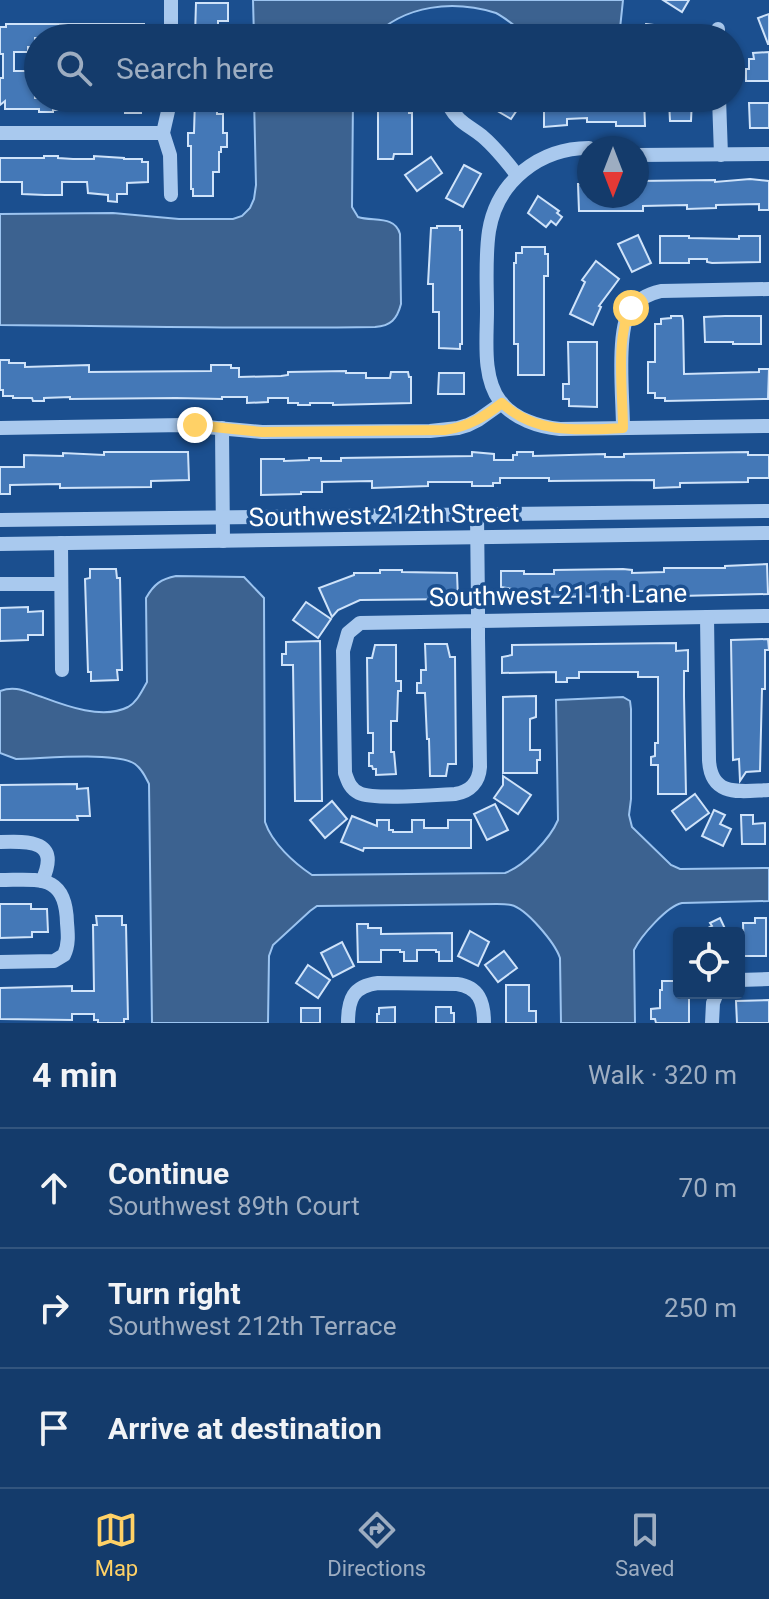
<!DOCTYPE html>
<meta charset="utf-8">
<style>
:root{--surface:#143b6b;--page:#1d4271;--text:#f1f3f6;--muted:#9dadc1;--line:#33557e;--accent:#ffd166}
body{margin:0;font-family:Roboto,sans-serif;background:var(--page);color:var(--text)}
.controls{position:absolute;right:24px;bottom:24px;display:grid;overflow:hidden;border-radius:8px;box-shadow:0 2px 6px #0004}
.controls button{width:72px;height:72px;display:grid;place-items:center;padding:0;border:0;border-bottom:2px solid var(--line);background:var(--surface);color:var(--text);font:40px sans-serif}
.compass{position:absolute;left:577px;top:136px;width:72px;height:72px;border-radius:50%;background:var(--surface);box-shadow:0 2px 6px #0004;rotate:180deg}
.stop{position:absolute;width:24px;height:24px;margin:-18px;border:6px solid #ffd166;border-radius:50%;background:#fff}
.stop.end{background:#ffd166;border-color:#fff;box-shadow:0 2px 8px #0008}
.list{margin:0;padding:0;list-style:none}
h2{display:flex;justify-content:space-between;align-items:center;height:104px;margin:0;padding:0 32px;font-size:34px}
h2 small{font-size:26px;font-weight:400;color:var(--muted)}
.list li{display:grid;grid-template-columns:52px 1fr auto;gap:24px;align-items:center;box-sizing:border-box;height:120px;padding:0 32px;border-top:2px solid var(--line)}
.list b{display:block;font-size:30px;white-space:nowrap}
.list p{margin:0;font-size:26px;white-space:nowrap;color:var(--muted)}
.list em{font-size:26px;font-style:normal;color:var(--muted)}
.icon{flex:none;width:44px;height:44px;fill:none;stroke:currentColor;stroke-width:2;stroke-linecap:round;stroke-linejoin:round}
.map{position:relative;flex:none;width:769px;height:1023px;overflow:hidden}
.search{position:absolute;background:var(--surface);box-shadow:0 2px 6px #0004;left:24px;right:24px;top:24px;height:88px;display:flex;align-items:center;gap:20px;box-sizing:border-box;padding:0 28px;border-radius:44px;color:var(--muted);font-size:30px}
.sheet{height:464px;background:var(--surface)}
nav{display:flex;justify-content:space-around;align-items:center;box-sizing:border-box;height:112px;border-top:2px solid var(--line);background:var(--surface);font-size:22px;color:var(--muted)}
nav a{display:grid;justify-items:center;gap:4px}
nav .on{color:var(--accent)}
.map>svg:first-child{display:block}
.water{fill:#3c6290;stroke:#9cc4f0;stroke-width:2}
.building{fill:#4478b7;stroke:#cfe3fa;stroke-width:2}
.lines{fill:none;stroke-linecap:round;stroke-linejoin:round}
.minor{stroke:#a9c9ee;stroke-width:14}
.route{stroke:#ffd166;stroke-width:10}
.labels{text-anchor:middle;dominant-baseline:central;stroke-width:7;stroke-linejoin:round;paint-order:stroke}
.street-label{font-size:26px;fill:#fff;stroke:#1b4f8f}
</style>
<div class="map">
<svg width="769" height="1023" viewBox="0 0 769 1023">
<rect width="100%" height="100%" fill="#1b4f8f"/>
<g class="water">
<path d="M253,0H623L619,38C598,38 578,38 557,38C550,38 539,40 532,37C522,33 508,19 496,13C454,0 405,4 372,38H254Z"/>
<path d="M254,98H353L352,207L358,217C373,222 395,215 400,234L401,304C397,319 391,326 375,327C250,329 125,326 0,325V214L113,213L179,219H233L242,216L250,208L254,199L256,185Z"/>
<path d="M176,576L244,577L264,598L265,822C272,843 294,863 312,875L505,873C524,866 550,839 558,820L556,700L623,697L630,701L631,709V799L629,815L632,827L671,865L680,869L769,868V901L682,903C667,906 641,936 634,950L635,1023H561L560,958C555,943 526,908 511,905C506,904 502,904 497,904L317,906L310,911L273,945L269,956L268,1023H152L149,784C145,776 142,769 135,764C117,751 41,759 16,759L0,753V691C16,685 26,692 42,697C66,706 103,720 128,707C137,702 142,691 147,682L146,598C154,584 161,579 176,576Z"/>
</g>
<g class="building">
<polygon points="663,0 689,0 682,12"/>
<polygon points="196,3 228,3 228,21 218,21 218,38 197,38 195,36"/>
<polygon points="769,14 769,44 768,44 758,18"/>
<polygon points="6,24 144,24 144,38 35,38 35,47 28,47 28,52 14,52 14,71 35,71 35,98 141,98 141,113 125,113 125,110 53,110 53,112 39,112 39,109 5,109 5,101 0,105 0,78 3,78 3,54 0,54 0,27 6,27"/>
<polygon points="646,24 679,28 677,38 644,38"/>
<polygon points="769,52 769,81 746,81 746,69 749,69 749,59 754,59 753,53"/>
<polygon points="195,98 217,98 217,114 223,114 223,133 227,133 227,147 221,147 221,152 219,152 219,172 213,172 213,196 193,196 193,189 191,189 191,146 188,146 188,133 194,133"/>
<polygon points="381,98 404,98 404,103 409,103 409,113 412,113 412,154 394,154 393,159 378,159 378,103 381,103"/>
<polygon points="501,98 525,98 511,119 494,109"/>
<polygon points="544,98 644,98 645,126 616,126 616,122 587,122 587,118 567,119 567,125 544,127"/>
<polygon points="692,99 691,121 670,121 669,100"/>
<polygon points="749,103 769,103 769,128 750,128"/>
<polygon points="44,156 58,156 58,158 73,159 94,159 94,156 124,158 124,159 142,159 142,162 148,162 148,182 127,183 127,194 117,194 117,202 108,201 108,195 88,193 87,182 62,182 62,195 45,195 22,194 22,182 0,182 0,158 44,158"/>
<polygon points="431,157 442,173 417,191 405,175"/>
<polygon points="464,165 481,174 463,207 446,198"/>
<polygon points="750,179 769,181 769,210 759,210 759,204 716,205 716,208 687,209 687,205 643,206 643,211 579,211 578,184 589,184 589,196 637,196 637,181 715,180 715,182"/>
<polygon points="538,196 559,211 557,213 562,217 556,225 551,221 546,227 528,213"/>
<polygon points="437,226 460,226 460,230 462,230 462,344 460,344 460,349 439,348 439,312 433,312 433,284 428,284 431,228 437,228"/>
<polygon points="638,235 651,263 632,272 618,244"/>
<polygon points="660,236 689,236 689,238 739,239 739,236 760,236 760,262 712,263 707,262 707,259 689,259 689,263 660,263"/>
<polygon points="522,247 545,247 545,254 548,254 548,276 544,276 544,375 518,375 518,344 514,344 514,263 516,263 516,253 522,253"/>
<polygon points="596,261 619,279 599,306 601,307 593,325 570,314 585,282 582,280"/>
<polygon points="671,316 682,316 683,320 684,374 759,372 759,369 769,369 768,399 665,401 665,398 655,398 655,393 648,393 648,362 655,362 655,324 661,324 661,319 671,318"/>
<polygon points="725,316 761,316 761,344 733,344 733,342 705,342 704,317"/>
<polygon points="568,342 597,342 597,407 569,406 569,399 563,399 563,384 569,384"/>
<polygon points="0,360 9,360 9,363 25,363 25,367 89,365 89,372 211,371 211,365 231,365 231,368 239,368 239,377 281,376 288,375 288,372 346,371 346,373 366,373 366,378 390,378 391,372 408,372 409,377 411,377 411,403 333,405 333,403 310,403 310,405 298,405 298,403 288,403 288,398 268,398 268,402 247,403 247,397 222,397 222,399 176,398 70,399 70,397 44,398 44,401 33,401 32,398 13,398 13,396 3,396 3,390 0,390"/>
<polygon points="439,373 464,373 464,394 438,394"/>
<polygon points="104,452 188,452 189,480 151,481 151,487 60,488 60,484 10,485 10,494 0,494 0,467 24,467 24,455 63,456 63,453 104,455"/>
<polygon points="472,452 494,454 494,460 513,460 513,455 517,455 517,452 533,452 533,456 605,454 605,457 624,457 624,454 748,452 748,455 769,455 769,478 748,478 748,482 680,483 680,487 654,488 654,480 549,481 549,478 500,478 500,483 493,483 493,486 472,486 472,482 428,482 428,486 372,488 372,481 322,482 322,492 301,492 301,494 261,495 261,459 284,459 284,461 309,460 309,458 321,458 321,461 341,461 341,458 472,456"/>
<polygon points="767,564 768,594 679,596 651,595 651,591 632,591 632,596 543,597 543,592 524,593 524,598 512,598 512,589 501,587 501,571 524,571 524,574 554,574 554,570 623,569 632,570 632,573 664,572 664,568 725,568 725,566"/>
<polygon points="90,569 116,569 117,578 120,578 122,670 117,670 118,680 91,681 91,672 88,672 85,579 90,578"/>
<polygon points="380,570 402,570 402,572 457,573 458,599 360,600 338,610 332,617 319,588 354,575 354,573 380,573"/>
<polygon points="306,602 331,619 318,638 293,620"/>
<polygon points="28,607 28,612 43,611 43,635 28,635 28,640 0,641 0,608"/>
<polygon points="768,639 769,650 765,650 765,689 762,689 760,771 746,772 740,781 739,759 733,760 731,640"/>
<polygon points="320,641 322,801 295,801 293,665 282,665 282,654 286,654 286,642"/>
<polygon points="676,643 676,651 688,650 688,671 684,671 684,696 686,794 658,794 658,765 651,765 651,757 655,756 655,743 658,743 658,677 638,677 638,672 579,672 579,678 567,678 567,682 556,682 556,672 502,673 502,657 512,655 512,645"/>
<polygon points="425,644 447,644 450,657 455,657 456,764 448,764 446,776 430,776 429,739 427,739 425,693 417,693 417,683 421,683 421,670 426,670"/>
<polygon points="375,645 396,645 396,681 401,681 401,691 398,691 397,721 391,721 391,752 394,752 396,774 376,775 376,769 373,769 372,766 369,766 369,753 373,753 373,733 368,733 367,658 372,658"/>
<polygon points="536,696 536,717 530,719 530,750 540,750 540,760 537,760 537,773 503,773 503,697"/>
<polygon points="503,776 531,795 518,814 494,798 503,785"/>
<polygon points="77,784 77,789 88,788 90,816 77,816 78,820 0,820 0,785"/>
<polygon points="695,794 709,813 686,830 672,811"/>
<polygon points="332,801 347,819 325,838 310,820"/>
<polygon points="495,804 508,830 487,840 474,814"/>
<polygon points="714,810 725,815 720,824 731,829 723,846 702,836"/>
<polygon points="741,815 753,815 753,824 765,823 765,844 742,844"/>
<polygon points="352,816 377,826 377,820 389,820 389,830 393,830 393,832 412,832 412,820 424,820 424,828 448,828 448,820 471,820 471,848 364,848 363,851 341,842"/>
<polygon points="0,904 31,904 31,909 47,909 48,932 32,932 32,937 0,938"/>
<polygon points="96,916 122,916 122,925 126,925 128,1019 124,1019 124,1023 98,1023 98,1020 94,1020 94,1014 72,1014 72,1020 0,1019 0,988 72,986 72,991 94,991 93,925 97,925"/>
<polygon points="720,918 727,933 699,933 712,926 710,923"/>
<polygon points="755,918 766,918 766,956 744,956 743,923 755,923"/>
<polygon points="357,924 368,924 368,928 381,928 381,934 452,933 452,961 439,961 439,952 436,952 436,950 417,950 417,961 404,961 404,952 400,952 400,950 381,950 381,962 358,962"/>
<polygon points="470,931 489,942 478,966 458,956"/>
<polygon points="342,942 354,966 333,977 321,953"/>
<polygon points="504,951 517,968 498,982 485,965"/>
<polygon points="308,965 330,980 318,998 296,983"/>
<polygon points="662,981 679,981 679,993 689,993 689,1023 656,1023 655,1019 651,1019 651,1009 660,1008 660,990 662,990"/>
<polygon points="506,985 529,985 529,1011 536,1011 536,1023 506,1023"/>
<polygon points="769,1000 769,1023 737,1023 736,1001"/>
<polygon points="395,1007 395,1023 377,1023 377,1014 379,1014 379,1008"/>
<polygon points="436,1007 451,1007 451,1013 454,1013 454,1023 436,1023"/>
<rect x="301" y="1008" width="19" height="15"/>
</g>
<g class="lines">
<g class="minor">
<polyline points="718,29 718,38"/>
<polyline points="171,38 171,0"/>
<polyline points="719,98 721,155"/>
<path d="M449,106C459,123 468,125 482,136C495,147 507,162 517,175"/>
<polyline points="0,133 163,133"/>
<path d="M589,148C540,148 497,181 489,231C485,257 487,285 487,311C487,339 482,377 500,401C514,419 539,427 560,429L769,426"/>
<polyline points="637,155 769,154"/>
<polyline points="171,195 170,155 163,133 171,98"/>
<polyline points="0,428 184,425 262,432 430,431 458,428 468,425 478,420 502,403"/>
<polyline points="222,428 223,541"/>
<path d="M623,428C623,400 616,332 630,310C637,299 648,294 661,291L769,289"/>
<path d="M477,514L478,605C478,616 478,627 478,637L480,767C479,782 470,792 455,794C436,795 373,800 359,793C350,789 348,781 345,773L343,651L348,633L360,623L769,616"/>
<polyline points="0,520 769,511"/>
<polyline points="61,543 62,670"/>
<polyline points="0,544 769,533"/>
<polyline points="0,584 61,584"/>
<path d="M707,617L709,760C711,798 741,791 769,790"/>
<path d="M0,842C29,841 61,840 42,881"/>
<path d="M0,880C39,880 66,873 67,923C68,934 69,945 64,955L54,961L0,962"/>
<polyline points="739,980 769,979"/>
<path d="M348,1023C348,999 353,986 378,983L457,984C479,987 484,1002 484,1023"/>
<polyline points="712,1023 713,1003 717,993"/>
</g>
</g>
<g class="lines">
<path class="route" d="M195,425L262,432L445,430C468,427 484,417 502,403C535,435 581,430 623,428C623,396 615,336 631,308"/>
</g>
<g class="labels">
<g class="street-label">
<text transform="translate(384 515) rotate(-1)">Southwest 212th Street</text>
<text transform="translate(558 595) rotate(-1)">Southwest 211th Lane</text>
</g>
</g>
</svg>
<div class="controls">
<button><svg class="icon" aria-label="locate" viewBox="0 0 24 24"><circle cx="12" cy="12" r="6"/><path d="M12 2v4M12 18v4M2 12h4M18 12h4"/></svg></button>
</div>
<svg class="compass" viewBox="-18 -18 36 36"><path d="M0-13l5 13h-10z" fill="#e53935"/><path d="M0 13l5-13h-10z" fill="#9dadc1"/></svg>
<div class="stop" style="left:631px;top:308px"></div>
<div class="stop end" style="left:195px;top:425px"></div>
<div class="search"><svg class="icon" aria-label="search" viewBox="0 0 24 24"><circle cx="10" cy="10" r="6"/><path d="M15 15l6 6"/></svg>Search here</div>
</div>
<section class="sheet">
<h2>4 min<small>Walk · 320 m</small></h2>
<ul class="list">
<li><svg class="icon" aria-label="ahead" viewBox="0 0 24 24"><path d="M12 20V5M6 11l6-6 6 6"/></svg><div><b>Continue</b><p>Southwest 89th Court</p></div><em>70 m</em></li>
<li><svg class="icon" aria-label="right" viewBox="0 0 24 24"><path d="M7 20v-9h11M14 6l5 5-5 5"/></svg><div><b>Turn right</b><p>Southwest 212th Terrace</p></div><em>250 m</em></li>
<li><svg class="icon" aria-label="arrive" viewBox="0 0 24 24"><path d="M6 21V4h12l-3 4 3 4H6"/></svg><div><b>Arrive at destination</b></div></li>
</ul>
</section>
<nav>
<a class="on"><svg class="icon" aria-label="map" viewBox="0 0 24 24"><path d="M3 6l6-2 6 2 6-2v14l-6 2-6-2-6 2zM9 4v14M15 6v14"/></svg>Map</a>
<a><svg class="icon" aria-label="directions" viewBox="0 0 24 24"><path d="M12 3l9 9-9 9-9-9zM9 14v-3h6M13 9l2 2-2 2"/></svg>Directions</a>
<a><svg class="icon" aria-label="saved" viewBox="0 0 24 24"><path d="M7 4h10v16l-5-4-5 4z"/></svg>Saved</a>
</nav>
